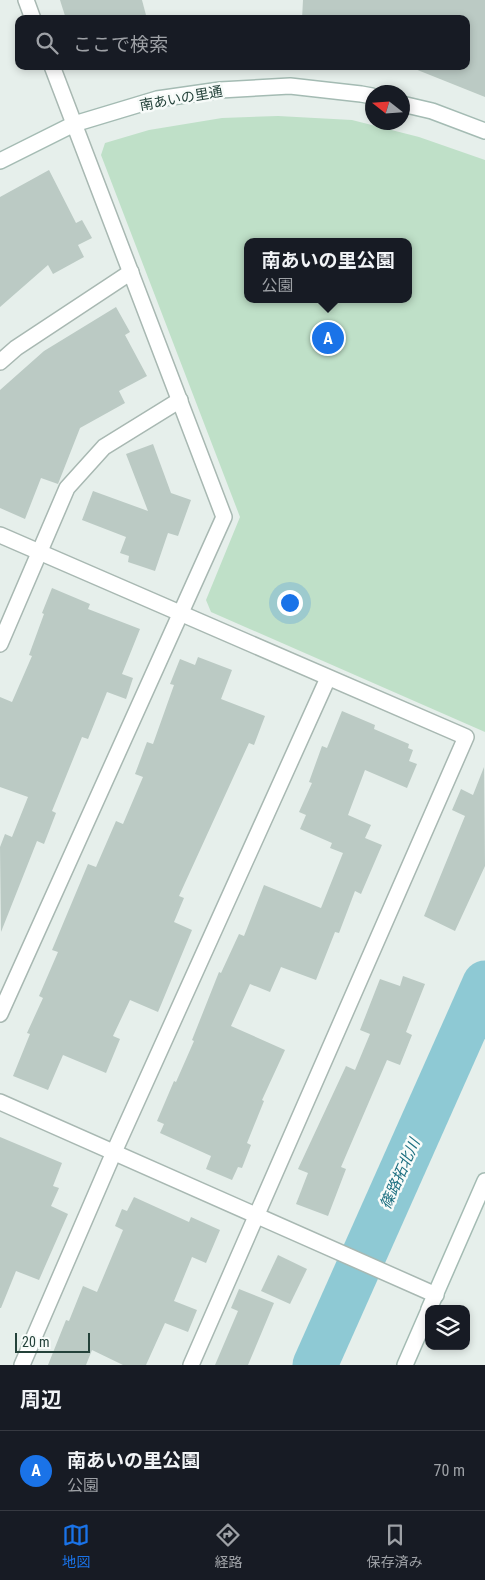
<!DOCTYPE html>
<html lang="ja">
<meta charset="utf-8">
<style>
:root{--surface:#171b24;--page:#20242c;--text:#f1f3f6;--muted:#9ea1a6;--line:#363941;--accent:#1a73e8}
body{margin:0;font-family:"Roboto Condensed","Noto Sans JP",sans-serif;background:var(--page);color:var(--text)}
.controls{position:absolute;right:15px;bottom:15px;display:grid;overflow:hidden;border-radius:10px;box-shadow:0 2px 8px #0003}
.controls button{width:45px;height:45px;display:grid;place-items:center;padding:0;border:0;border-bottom:1px solid var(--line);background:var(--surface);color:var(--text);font:25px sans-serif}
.compass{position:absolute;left:365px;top:85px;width:45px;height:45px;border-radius:50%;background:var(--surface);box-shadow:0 2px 8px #0003;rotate:287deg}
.scale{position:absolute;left:15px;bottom:12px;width:75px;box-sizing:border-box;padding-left:5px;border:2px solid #24423a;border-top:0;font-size:14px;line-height:18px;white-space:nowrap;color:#24423a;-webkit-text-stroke:4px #f7fbf9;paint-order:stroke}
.you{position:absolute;left:289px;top:602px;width:18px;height:18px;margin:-12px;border:4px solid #fff;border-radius:50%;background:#1a73e8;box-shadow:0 0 0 8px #1a73e833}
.badge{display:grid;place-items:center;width:32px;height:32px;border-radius:50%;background:var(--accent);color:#fff;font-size:16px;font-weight:700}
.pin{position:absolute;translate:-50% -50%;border:2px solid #fff;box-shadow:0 1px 5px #0006}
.popup{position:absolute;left:244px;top:238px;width:168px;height:65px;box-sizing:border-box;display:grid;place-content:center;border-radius:10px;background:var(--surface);filter:drop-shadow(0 1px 4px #0005);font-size:16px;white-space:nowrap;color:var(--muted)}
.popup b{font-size:19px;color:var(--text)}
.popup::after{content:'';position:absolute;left:50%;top:100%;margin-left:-10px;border:10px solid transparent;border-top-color:var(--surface)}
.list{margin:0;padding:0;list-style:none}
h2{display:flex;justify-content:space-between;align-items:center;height:65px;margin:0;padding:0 20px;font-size:21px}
h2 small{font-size:16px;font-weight:400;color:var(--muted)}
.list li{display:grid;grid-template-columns:32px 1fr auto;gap:15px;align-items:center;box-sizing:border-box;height:80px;padding:0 20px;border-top:1px solid var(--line)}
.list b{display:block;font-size:19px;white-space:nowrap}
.list p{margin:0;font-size:16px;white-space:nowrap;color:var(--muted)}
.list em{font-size:16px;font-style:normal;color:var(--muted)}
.icon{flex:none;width:28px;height:28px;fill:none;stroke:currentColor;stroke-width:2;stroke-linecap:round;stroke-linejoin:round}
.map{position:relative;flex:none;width:485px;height:1365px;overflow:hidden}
.search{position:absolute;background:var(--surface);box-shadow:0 2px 8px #0003;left:15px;right:15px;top:15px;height:55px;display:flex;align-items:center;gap:12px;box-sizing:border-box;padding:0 18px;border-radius:10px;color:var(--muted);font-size:19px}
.sheet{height:145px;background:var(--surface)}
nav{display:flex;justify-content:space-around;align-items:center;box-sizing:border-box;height:70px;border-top:1px solid var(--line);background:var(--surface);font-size:14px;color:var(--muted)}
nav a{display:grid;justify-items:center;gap:2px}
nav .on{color:var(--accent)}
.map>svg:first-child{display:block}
.green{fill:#bfe0c8;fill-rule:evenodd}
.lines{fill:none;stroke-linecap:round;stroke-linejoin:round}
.river{stroke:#8ec9d4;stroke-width:45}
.building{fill:#bbcac4}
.street-casing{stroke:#a8b8b2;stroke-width:18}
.secondary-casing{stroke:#a4bbb3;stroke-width:18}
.street{stroke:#fff;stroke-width:15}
.secondary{stroke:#fff;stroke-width:15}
.labels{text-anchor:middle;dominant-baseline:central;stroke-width:5;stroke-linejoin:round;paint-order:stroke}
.street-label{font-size:14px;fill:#24423a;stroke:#f7fbf9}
.water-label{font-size:15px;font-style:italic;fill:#1c6f80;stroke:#f7fbf9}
</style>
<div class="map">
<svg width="485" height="1365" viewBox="0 0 485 1365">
<rect width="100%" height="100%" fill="#e6efeb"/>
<path class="green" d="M278,116L352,120L419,137L485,160V732L211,612L206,600L240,517L101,155L105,143L149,130L222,118ZM248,242H408V299H248Z"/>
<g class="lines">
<polyline class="river" points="315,1365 485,983"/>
</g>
<g class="building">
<polygon points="60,0 142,0 147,19 66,19"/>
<polygon points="303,0 485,0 485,97 410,67 466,66 466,19 302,19"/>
<polygon points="49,170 76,223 82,220 92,238 78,245 84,257 53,274 48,265 0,307 0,197"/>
<polygon points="116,307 130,332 125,335 147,376 119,391 125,403 80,428 58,484 41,478 25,519 0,508 0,390 44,351"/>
<polygon points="153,444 171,493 191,500 178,536 168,533 155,571 128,562 129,556 120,553 126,537 82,520 93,491 148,511 126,454"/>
<polygon points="52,588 90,604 88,609 140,629 122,674 133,678 126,699 107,692 88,739 82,737 52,811 56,813 44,844 37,841 1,932 0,847 5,834 12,837 28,797 0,787 0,697 12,702 32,656 29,655 44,614 42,613"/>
<polygon points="198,657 232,670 221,699 265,716 254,745 249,743 179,896 184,898 174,922 192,930 158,1012 130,1000 113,1036 120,1039 106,1073 63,1055 48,1090 13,1076 30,1034 27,1033 43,998 39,996 58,952 52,950 88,864 96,867 116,821 123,824 143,777 135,774 147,742 153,744 174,685 170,684 180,659 195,665"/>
<polygon points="342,711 375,725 374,729 409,744 408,748 413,750 409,761 417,764 407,788 365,770 348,815 371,825 365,838 382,845 361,894 355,891 339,933 335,932 316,980 281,967 270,992 250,984 231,1026 285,1050 262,1100 264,1101 247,1143 251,1145 242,1168 238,1167 232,1180 206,1169 211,1156 160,1133 164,1124 157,1121 174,1081 176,1082 194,1041 192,1040 219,972 221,973 239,934 244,936 264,885 321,908 343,853 330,848 332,843 300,829 306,815 299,812 312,783 309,782 322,746 327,748"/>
<polygon points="484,767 485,866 455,931 424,916 465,816 452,810 461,789 473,795"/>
<polygon points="403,976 425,984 406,1032 412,1035 400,1065 387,1060 341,1167 346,1169 328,1216 296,1204 308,1173 298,1169 346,1066 355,1070 370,1034 360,1030 380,979 400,986"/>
<polygon points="0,1137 62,1163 53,1186 59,1188 51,1206 68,1214 39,1280 16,1271 1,1308 0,1308"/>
<polygon points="134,1197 189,1222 191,1217 220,1230 206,1263 192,1257 174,1301 197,1310 188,1332 165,1323 146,1365 123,1365 92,1350 86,1365 48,1365 66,1320 69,1321 83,1286 97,1292 123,1230 115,1226 122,1209 127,1211"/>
<polygon points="278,1255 307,1269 290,1304 261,1291"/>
<polygon points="239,1289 274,1303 248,1365 215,1365 238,1311 231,1308"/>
</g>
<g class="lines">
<g class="street-casing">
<g id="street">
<polyline points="26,0 33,19"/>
<polyline points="0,362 16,348 131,272"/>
<polyline points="0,535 466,737 191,1365"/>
<polyline points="0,644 67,488 104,447 180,400"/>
<polyline points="0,1014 224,517 52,66"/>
<polyline points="0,1102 436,1295"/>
<polyline points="22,1365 114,1152 328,678"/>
</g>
</g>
<g class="secondary-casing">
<g id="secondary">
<polyline points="402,104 432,111 485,131"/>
<polyline points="0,161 74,124 157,99 220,90 290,86 361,94 372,96"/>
<polyline points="429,1309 485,1181"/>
<polyline points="405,1365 429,1310"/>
</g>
</g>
<use href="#street" class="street"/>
<use href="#secondary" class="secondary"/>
</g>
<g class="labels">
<g class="street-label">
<text transform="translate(181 98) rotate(-10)">南あいの里通</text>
</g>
<g class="water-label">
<text transform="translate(400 1174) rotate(-66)">篠路拓北川</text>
</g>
</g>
</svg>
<div class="controls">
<button><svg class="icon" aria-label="layers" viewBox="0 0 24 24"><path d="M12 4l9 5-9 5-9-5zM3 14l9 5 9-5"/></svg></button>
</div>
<svg class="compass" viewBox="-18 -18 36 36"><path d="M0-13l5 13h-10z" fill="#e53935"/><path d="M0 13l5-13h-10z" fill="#9ea1a6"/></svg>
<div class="scale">20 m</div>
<div class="you"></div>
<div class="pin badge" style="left:328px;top:338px">A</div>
<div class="popup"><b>南あいの里公園</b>公園</div>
<div class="search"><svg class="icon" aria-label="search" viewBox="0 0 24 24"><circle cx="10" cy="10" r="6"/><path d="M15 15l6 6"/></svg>ここで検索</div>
</div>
<section class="sheet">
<h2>周辺<small></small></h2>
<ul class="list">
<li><span class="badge">A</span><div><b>南あいの里公園</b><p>公園</p></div><em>70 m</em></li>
</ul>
</section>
<nav>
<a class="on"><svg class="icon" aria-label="map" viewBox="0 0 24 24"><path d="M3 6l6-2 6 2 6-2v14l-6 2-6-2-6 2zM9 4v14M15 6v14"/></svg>地図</a>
<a><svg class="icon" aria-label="directions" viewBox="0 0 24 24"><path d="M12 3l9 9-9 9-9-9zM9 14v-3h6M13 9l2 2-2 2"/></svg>経路</a>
<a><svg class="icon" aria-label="saved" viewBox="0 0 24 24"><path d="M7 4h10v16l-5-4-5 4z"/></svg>保存済み</a>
</nav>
